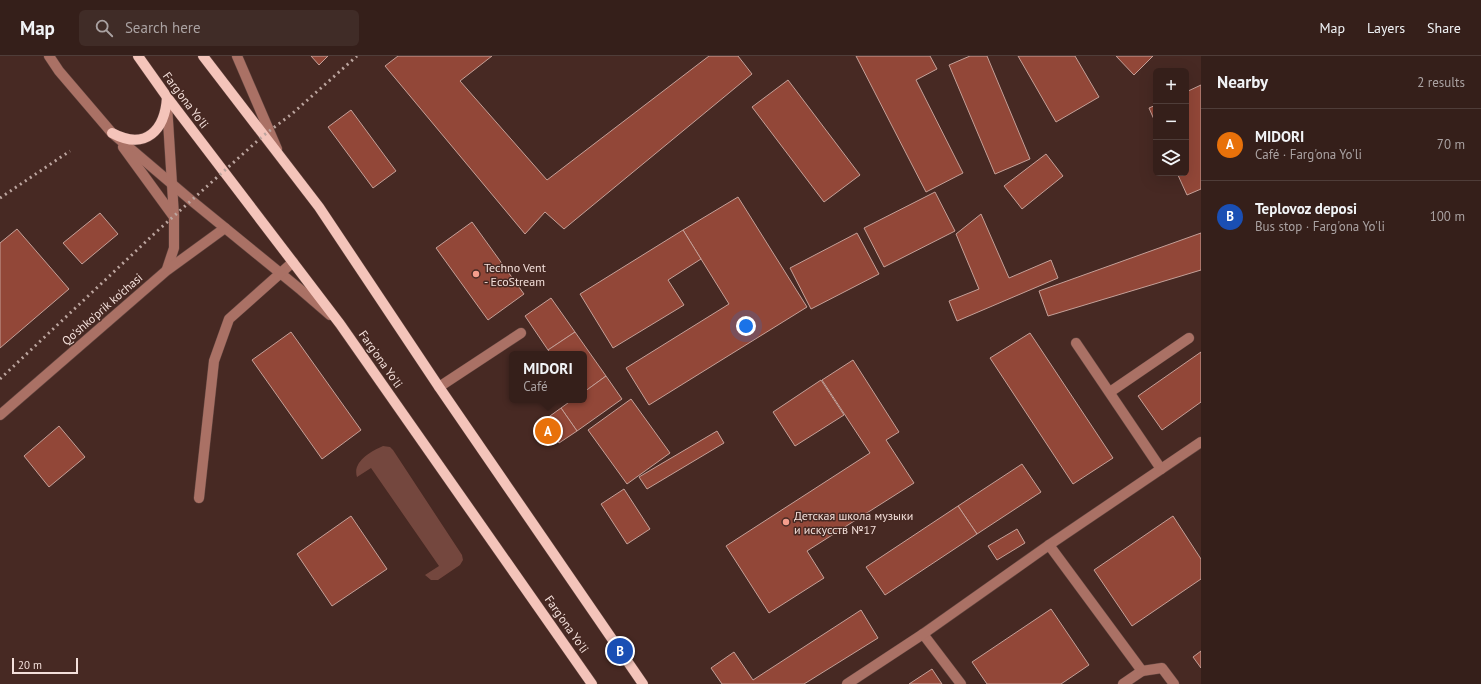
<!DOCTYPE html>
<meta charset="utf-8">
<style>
:root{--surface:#351f1a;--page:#402c27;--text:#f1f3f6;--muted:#aaa2a2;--line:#4f3d39;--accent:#db2777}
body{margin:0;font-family:"PT Sans",sans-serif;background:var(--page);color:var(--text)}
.controls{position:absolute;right:12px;top:12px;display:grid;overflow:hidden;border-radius:6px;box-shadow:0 4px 16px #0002}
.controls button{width:36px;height:36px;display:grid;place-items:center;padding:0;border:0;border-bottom:1px solid var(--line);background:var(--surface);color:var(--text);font:20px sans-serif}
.scale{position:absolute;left:12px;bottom:10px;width:66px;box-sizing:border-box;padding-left:4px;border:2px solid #f4e0db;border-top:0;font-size:11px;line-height:14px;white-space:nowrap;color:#f4e0db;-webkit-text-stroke:3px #472923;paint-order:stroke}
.you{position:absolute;left:746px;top:270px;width:14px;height:14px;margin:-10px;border:3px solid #fff;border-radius:50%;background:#1a73e8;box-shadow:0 0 0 6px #1a73e833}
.badge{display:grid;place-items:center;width:26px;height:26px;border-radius:50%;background:var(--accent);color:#fff;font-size:13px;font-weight:700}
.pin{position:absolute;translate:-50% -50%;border:2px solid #fff;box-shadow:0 1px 4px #0006}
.popup{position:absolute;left:509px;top:295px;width:78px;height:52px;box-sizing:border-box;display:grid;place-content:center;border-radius:6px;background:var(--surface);filter:drop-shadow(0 1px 3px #0005);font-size:13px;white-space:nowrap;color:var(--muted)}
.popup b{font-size:15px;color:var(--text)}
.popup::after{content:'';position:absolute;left:50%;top:100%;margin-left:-8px;border:8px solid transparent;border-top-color:var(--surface)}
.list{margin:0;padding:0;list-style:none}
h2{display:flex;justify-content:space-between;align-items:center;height:52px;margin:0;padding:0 16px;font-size:17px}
h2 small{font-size:13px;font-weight:400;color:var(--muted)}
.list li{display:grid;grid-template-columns:26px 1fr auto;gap:12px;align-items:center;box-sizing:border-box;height:72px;padding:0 16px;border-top:1px solid var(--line)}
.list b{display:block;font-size:15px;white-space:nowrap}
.list p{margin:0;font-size:13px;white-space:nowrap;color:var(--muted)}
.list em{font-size:13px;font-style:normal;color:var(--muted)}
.icon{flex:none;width:22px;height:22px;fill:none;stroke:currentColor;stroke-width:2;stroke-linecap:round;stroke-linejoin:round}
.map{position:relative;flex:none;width:1201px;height:628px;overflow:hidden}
header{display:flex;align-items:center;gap:24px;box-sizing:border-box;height:56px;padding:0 20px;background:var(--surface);border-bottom:1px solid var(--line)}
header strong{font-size:19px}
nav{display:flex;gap:22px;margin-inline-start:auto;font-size:14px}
.search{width:280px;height:36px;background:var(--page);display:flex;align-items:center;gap:10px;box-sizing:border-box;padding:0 14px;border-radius:6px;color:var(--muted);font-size:15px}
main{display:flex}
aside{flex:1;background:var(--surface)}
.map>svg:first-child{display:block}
.green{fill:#74473e}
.building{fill:#924738;stroke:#c5a098}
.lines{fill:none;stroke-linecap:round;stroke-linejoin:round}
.minor-casing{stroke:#634640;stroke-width:11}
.major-casing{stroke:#634640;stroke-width:11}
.minor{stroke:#aa7165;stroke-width:10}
.major{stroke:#f4c4ba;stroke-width:10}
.rail{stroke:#bca59f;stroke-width:3;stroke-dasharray:2 4;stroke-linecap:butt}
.poi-dot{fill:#f49d8c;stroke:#472923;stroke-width:1.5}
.labels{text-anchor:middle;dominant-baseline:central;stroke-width:3;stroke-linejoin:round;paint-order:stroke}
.street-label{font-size:12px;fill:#f4e0db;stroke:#472923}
.poi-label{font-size:12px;fill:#f4e0db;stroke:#472923;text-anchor:start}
</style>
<header>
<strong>Map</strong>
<div class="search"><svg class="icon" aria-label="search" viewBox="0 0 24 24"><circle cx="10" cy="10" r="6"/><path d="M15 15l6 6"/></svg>Search here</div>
<nav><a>Map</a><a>Layers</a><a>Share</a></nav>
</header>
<main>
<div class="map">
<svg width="1201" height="628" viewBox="0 0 1201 628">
<rect width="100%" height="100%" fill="#472923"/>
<path class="green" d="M383,390L390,391L393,394L462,499L463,504L460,509L438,524H431L425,519L439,510L371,412L357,421C352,406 371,395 383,390Z"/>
<g class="building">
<polygon points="311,0 328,0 319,9"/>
<polygon points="398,0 492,0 460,25 547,124 709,0 738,0 752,18 564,173 545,156 525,178 385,10"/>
<polygon points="856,0 930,0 937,13 916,24 963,117 926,136"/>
<polygon points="970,0 987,0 1030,103 995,118 949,9"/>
<polygon points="1018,0 1075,0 1099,41 1056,66"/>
<polygon points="1116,0 1153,0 1134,19"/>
<polygon points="788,24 860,119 824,146 752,51"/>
<polygon points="1201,29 1201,133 1187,139 1177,117 1186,117 1186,36"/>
<polygon points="1156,49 1156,68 1149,52"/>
<polygon points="351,54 396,115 373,132 328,71"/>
<polygon points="1046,98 1063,120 1022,153 1004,130"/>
<polygon points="935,136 955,175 884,211 864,172"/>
<polygon points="738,141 807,251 649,349 626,312 729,248 683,174"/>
<polygon points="100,157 118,178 82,208 63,187"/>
<polygon points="981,158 1009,222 1051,204 1058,222 957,265 949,245 979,233 956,178"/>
<polygon points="472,166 524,238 488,264 436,192"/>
<polygon points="17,173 69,233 0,292 0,187"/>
<polygon points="683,174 701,203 668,224 684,249 613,292 580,238"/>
<polygon points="857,177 879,218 811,253 790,212"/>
<polygon points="1201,177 1201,214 1048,260 1039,235"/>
<polygon points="551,242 575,276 548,294 525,260"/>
<polygon points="291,276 361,374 322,403 252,304"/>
<polygon points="575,276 606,320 584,336 584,298 551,298 548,294"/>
<polygon points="1030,277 1113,402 1073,428 990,302"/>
<polygon points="1201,296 1201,346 1162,374 1138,340"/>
<polygon points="853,304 899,376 886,384 914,427 807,495 824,522 769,557 726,490 870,397 822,324"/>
<polygon points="606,320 622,343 577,375 561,352 572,344 584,344 584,336"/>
<polygon points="821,324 844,359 795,390 773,356"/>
<polygon points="631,343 670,397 627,428 588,374"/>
<polygon points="561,352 577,375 559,387 543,365"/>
<polygon points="59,370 85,401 49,431 24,400"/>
<polygon points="717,375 724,387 647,433 639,421"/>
<polygon points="1022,408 1041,436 977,478 958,450"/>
<polygon points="624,433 650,473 627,488 601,448"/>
<polygon points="958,450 977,478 885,539 866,511"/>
<polygon points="351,460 387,513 332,550 297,498"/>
<polygon points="1173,460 1201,503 1201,523 1132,570 1094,514"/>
<polygon points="1017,473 1025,487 997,504 988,490"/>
<polygon points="1051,553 1089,609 1061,628 987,628 972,606"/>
<polygon points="861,554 878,582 804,628 722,628 711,612 734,596 753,624"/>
<polygon points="1201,595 1201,612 1193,601"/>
<polygon points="932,613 942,628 909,628"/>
</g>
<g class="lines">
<g class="minor-casing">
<g id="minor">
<polyline points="49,0 59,15 112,77 192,145 301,234 330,259"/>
<polyline points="237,0 277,93"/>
<polyline points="167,49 174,160"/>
<polyline points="123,91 174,161 174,192 167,213"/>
<polyline points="1076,287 1161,413"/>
<polyline points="439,331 521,277"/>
<polyline points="1110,336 1189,282"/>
<polyline points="0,359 166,215 225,172"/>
<polyline points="199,442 214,305 229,263 293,206"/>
<polyline points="1049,489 1142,615 1123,628"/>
<polyline points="923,578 961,628"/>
<polyline points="1142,615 1162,612 1174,628"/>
<polyline points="847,628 923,578 1049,489 1201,386"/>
</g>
</g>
<g class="major-casing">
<g id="major">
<polyline points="138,0 167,41 340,268 592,628"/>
<polyline points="203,0 319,151 439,331 643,628"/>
<path d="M112,77C146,95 165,74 167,41"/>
</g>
</g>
<use href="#minor" class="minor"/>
<use href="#major" class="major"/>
<g class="rail">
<polyline points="0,142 70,95"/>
<polyline points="0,323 154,178 264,79 293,57 357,0"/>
</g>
</g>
<g class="poi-dot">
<circle cx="476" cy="218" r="4"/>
<circle cx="786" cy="466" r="4"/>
</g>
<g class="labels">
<g class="street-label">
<text transform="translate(186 44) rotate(53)">Farg'ona Yo'li</text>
<text transform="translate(102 253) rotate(-41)">Qo'shko'prik ko'chasi</text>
<text transform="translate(381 303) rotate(55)">Farg'ona Yo'li</text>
<text transform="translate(567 568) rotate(55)">Farg'ona Yo'li</text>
</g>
<g class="poi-label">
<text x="484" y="211">Techno Vent<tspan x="484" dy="14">- EcoStream</tspan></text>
<text x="794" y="459">Детская школа музыки<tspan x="794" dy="14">и искусств №17</tspan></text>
</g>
</g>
</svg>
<div class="controls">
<button>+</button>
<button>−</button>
<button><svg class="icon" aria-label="layers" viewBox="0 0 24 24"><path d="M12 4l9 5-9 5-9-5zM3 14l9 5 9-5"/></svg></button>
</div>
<div class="scale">20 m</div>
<div class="you"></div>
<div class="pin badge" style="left:548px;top:375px;background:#e8710a">A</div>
<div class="popup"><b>MIDORI</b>Café</div>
<div class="pin badge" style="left:620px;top:595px;background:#1a4fb4">B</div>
</div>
<aside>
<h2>Nearby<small>2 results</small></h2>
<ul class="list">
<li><span class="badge" style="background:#e8710a">A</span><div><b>MIDORI</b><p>Café · Farg'ona Yo'li</p></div><em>70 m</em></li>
<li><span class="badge" style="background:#1a4fb4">B</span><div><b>Teplovoz deposi</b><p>Bus stop · Farg'ona Yo'li</p></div><em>100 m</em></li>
</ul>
</aside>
</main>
